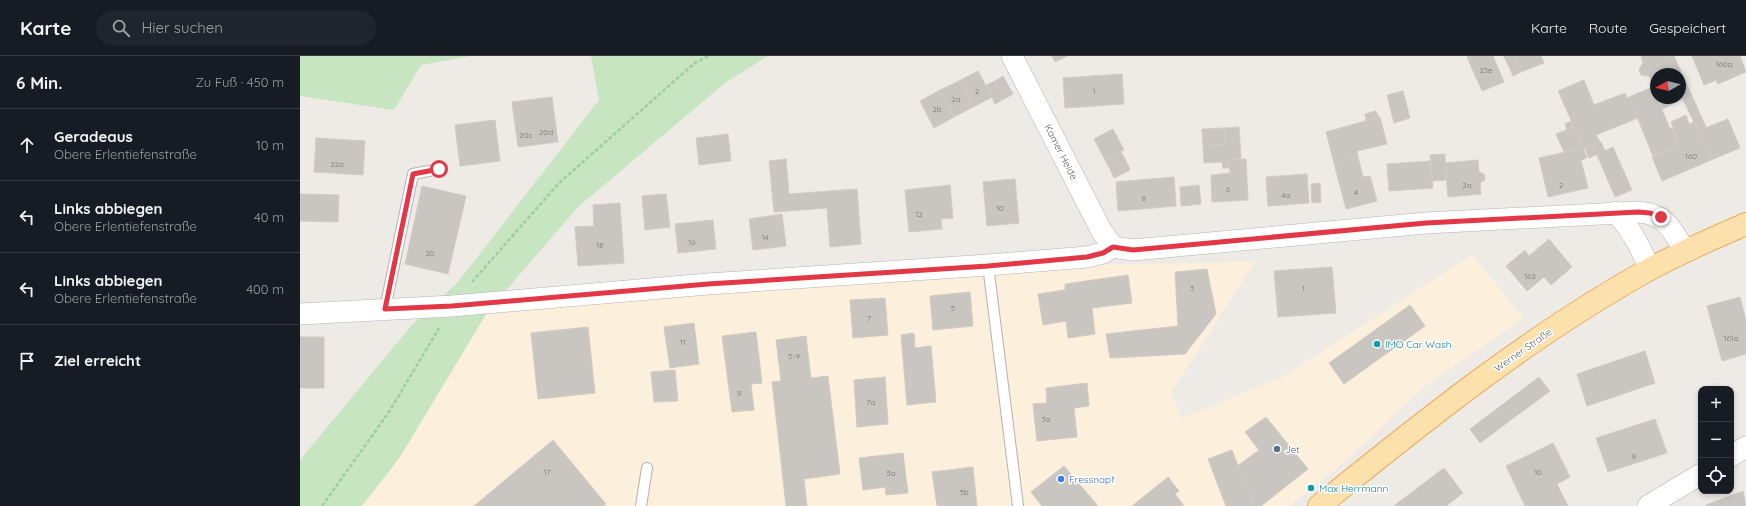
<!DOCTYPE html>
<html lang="de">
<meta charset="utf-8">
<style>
:root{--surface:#171b24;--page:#20242c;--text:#f1f3f6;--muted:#9ea1a6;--line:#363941}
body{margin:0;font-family:Quicksand,sans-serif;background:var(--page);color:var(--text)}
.controls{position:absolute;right:12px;bottom:12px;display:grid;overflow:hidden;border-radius:8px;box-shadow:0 2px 6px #0003}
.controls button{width:36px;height:36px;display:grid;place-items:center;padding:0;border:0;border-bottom:1px solid var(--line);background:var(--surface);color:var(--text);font:20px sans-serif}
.compass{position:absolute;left:1350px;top:12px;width:36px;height:36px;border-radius:50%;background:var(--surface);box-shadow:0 2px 6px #0003;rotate:262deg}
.stop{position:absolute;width:12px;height:12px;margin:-9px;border:3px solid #e23747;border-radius:50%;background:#fff}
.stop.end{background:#e23747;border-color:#fff;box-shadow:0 1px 4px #0008}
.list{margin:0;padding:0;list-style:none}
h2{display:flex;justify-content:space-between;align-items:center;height:52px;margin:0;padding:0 16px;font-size:17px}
h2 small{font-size:13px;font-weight:400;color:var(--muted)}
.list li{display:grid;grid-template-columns:26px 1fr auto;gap:12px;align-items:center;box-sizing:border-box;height:72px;padding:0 16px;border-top:1px solid var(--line)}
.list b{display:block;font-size:15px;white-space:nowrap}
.list p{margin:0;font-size:13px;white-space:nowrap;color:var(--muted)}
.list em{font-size:13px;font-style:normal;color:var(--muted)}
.icon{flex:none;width:22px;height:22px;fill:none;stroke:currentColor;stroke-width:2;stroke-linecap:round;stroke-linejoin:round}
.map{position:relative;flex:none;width:1446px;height:450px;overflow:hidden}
header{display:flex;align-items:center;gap:24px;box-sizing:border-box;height:56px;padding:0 20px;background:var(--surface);border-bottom:1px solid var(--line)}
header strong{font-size:19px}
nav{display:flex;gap:22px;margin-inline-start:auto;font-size:14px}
.search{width:280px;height:36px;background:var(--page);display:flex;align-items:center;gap:10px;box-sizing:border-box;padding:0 14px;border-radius:22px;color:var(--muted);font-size:15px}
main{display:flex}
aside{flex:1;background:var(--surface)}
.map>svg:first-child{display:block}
.commercial{fill:#fcefdb}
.green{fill:#c8e5c2}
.building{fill:#c9c5c1;stroke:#d3cbc3}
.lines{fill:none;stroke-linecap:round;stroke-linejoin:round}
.lane-casing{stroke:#b0b3b6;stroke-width:12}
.street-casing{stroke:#b0b3b6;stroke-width:22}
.primary-casing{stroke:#ebac60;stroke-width:24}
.path{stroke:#a0cda4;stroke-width:2.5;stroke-dasharray:4 2;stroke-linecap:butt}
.lane{stroke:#fff;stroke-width:10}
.street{stroke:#fff;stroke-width:21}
.primary{stroke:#fce1ac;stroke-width:22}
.route{stroke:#e23747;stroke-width:5}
.culture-dot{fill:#0f9aa8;stroke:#fff;stroke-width:1.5}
.service-dot{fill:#5c6f8a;stroke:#fff;stroke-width:1.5}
.shop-dot{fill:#3f7fe0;stroke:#fff;stroke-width:1.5}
.labels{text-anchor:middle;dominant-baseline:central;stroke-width:3;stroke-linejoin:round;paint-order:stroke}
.number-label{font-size:8px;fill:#777a7b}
.street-label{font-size:10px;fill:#5c6164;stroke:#fff}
.culture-label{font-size:10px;fill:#0d838f;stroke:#fff;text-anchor:start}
.service-label{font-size:10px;fill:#4e5e75;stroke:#fff;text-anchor:start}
.shop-label{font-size:10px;fill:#366cbe;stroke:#fff;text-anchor:start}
</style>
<header>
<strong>Karte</strong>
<div class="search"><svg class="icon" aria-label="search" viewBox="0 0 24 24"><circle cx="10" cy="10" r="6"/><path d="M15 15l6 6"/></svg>Hier suchen</div>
<nav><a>Karte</a><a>Route</a><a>Gespeichert</a></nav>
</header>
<main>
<aside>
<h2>6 Min.<small>Zu Fuß · 450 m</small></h2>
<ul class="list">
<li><svg class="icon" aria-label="ahead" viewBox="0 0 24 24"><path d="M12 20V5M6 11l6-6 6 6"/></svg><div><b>Geradeaus</b><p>Obere Erlentiefenstraße</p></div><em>10 m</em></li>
<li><svg class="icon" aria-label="left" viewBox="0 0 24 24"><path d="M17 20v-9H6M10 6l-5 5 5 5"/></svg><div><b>Links abbiegen</b><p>Obere Erlentiefenstraße</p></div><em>40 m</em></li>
<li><svg class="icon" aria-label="left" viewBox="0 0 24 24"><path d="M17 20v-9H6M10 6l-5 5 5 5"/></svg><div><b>Links abbiegen</b><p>Obere Erlentiefenstraße</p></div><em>400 m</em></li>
<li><svg class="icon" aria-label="arrive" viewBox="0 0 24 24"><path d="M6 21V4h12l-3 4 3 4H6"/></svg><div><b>Ziel erreicht</b></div></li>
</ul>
</aside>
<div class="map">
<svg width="1446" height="450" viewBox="0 0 1446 450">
<rect width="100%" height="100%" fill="#eeeae5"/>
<polygon class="commercial" points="1172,199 1224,262 1125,330 1047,404 989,450 62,450 100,401 188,255 793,209 955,206 871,337 882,362 984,320"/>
<g class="green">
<polygon points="0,0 171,0 121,9 94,54 0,40"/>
<polygon points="291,0 468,0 425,27 278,151 188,255 100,401 62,450 0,450 0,404 111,270 158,226 299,44"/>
</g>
<g class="building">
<polygon points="752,0 767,0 755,6"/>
<polygon points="1170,0 1193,0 1204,26 1182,35 1167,1"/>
<polygon points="1204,0 1214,0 1221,16 1213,20"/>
<polygon points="1214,0 1241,0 1244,7 1221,16"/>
<polygon points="1341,0 1364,0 1372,18 1356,18 1356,39 1349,20 1341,19 1339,13 1343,7"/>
<polygon points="1364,0 1374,0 1406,71 1398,75 1380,37 1380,18 1372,18"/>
<polygon points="1392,0 1440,0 1446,16 1418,28 1416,24 1404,29"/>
<polygon points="678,15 692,41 673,51 659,25"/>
<polygon points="822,18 824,48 765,52 763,22"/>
<polygon points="703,20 713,38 704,43 695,25"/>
<polygon points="1284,24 1294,49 1325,37 1327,42 1329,41 1338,62 1296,79 1300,86 1284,93 1258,35"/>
<polygon points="659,25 673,51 654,61 640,34"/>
<polygon points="695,25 704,43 695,48 686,29"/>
<polygon points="1353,31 1370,73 1372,72 1379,90 1353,100 1329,41"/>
<polygon points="640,34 654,61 634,72 620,45"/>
<polygon points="1103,35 1110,62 1094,67 1087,39"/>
<polygon points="1380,37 1383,43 1362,53 1357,42 1380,42"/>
<polygon points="252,41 258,86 218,91 212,46"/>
<polygon points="1076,55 1079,62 1066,65 1065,58"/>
<polygon points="1386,59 1389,68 1394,66 1411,104 1362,125 1352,101 1379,90 1371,66"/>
<polygon points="1080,61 1087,88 1057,95 1058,101 1034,107 1026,76"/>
<polygon points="1428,63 1440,92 1411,104 1398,75"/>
<polygon points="195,64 200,105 160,110 155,69"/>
<polygon points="1271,65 1274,71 1267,74 1265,68"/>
<polygon points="939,71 941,103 929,104 929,112 923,112 922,106 904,107 903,90 926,88 925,72"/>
<polygon points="1274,71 1283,92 1264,96 1256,78"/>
<polygon points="925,72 926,88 903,90 902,73"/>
<polygon points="813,73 824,94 805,104 794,83"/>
<polygon points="428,78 431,105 399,109 396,82"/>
<polygon points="16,82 65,85 63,119 14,116"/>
<polygon points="1301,86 1305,95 1289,102 1285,93"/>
<polygon points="1313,91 1332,134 1315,141 1297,99"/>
<polygon points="1283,92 1287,102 1281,104 1288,132 1248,141 1239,102"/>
<polygon points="821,96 826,105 810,113 805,104"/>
<polygon points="1145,98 1146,124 1132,125 1130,99"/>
<polygon points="1058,101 1063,121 1070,120 1077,145 1046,153 1034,107"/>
<polygon points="486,103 489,138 557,133 561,188 530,191 527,152 474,156 469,105"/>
<polygon points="946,103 948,144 912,146 911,119 930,117 929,104"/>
<polygon points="1178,104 1179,116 1184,118 1185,124 1180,127 1181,138 1148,141 1145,107"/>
<polygon points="826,105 830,114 814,122 810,113"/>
<polygon points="1130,105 1133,132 1089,135 1087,108"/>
<polygon points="1007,118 1009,147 968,150 966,121"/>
<polygon points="874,121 876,150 818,155 816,126"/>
<polygon points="715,123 719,167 687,170 683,126"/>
<polygon points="1020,127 1021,146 1012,147 1011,128"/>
<polygon points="650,129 653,162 641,163 642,173 609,176 605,134"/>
<polygon points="899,129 901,148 881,150 880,131"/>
<polygon points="122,130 166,140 148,218 105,208"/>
<polygon points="0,138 39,139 38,166 0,165"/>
<polygon points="366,138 370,171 345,174 342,140"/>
<polygon points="320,147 324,207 278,210 275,171 294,170 293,149"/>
<polygon points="482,158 486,190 453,194 449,163"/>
<polygon points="413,164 416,193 378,197 375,168"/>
<polygon points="1249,183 1272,211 1251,229 1244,221 1227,235 1206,210 1225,194 1229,200"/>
<polygon points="1032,211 1036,257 978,261 974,215"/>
<polygon points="907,213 916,258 885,298 810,302 806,278 878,270 875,216"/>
<polygon points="828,219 832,247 792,252 795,278 768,282 766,265 743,269 738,238 765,234 765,228"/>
<polygon points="670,236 673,270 633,274 630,240"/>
<polygon points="1440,241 1446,265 1446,298 1422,305 1407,250"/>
<polygon points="585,242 588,279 553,282 550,244"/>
<polygon points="1110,249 1125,270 1044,328 1029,307"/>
<polygon points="394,267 399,308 370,312 364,271"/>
<polygon points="288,271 295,337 238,343 231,277"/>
<polygon points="456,276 462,327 451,328 454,354 432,356 422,280"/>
<polygon points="614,277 615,292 631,290 636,346 607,349 601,279"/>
<polygon points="506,280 511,322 528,320 540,418 504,423 507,450 486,450 472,326 481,325 476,284"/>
<rect x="0" y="281" width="24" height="51"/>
<polygon points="1345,295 1355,327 1287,350 1277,318"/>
<polygon points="375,314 378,345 354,346 351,316"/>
<polygon points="585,321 588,368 557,371 554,324"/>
<polygon points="1239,321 1250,335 1180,387 1170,373"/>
<polygon points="787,327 789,350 774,352 777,381 737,385 733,348 747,347 746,332"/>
<polygon points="966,361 1008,413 961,450 951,450 936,411 959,394 945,376"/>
<polygon points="1355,363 1367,397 1308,416 1296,382"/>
<polygon points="253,384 306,448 303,450 174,450"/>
<polygon points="1253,387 1270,421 1257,428 1268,450 1225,450 1206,410"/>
<polygon points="932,394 954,450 926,450 908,403"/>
<polygon points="603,397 608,437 586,439 585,431 563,434 559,402"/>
<polygon points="764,410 798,450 742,450 731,436"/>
<polygon points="673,411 677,450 637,450 632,416"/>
<polygon points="1144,412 1163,437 1146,450 1096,450 1095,449"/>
<polygon points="868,421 879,435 875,438 884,450 832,450"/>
<polygon points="1443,435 1446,450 1406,450 1406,449"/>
</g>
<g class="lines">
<g class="lane-casing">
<g id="lane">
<polyline points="688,209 718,450"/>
<polyline points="85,253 113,118 139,113"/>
<polyline points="341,450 347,412"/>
</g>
</g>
<g class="street-casing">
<g id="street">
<polyline points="712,0 801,174 813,191"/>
<path d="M1315,156C1332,173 1340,192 1350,213"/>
<path d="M813,191L833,194L1126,167L1338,156C1366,158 1371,172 1385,195"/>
<polyline points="0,258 152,250 408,228 688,209 787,201 803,197 813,191"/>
<polyline points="1431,400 1446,391"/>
<polyline points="1348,450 1401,418"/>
</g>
</g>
<g class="primary-casing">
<path id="primary" d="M1019,450C1124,365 1232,278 1350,213C1381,196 1414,182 1446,168"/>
</g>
<g class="path">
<polyline points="172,226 259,127 396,6 409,0"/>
<polyline points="22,450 89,356 139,272"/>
</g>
<use href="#lane" class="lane"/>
<use href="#street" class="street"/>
<use href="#primary" class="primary"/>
</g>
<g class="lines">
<polyline class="route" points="139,113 113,118 85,253 152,250 408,228 688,210 787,201 803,197 813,191 833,194 1126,167 1338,156 1350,157 1361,161"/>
</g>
<g class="culture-dot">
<circle cx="1077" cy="288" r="4"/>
<circle cx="1011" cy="432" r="4"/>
</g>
<circle class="service-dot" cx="977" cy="393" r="4"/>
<circle class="shop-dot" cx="761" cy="423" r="4"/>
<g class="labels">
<g class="number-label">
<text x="1424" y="8">160a</text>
<text x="1186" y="14">23e</text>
<text x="677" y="35">2</text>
<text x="794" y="35">1</text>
<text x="656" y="43">2a</text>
<text x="637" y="53">2b</text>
<text x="246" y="76">20d</text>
<text x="226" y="79">20c</text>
<text x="1391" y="100">160</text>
<text x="37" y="108">22a</text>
<text x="1167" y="129">2a</text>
<text x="1261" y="129">2</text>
<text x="928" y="133">6</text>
<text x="1056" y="136">4</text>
<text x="986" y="139">4a</text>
<text x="844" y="142">8</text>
<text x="700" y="152">10</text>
<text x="619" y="158">12</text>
<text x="465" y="181">14</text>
<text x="392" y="186">16</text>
<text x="300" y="189">18</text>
<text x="130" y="197">20</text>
<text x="1230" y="220">162</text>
<text x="892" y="232">3</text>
<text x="1003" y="232">1</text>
<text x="653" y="252">5</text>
<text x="569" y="262">7</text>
<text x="1431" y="282">161a</text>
<text x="383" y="286">11</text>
<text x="494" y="300">5-9</text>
<text x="439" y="337">9</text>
<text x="571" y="346">7a</text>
<text x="746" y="363">3a</text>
<text x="1334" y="400">8</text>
<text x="247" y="416">17</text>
<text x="1238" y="416">10</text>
<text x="591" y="417">5a</text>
<text x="664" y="436">5b</text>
</g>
<g class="street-label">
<text transform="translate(761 96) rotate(63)">Kamer Heide</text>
<text transform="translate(1223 294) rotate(-35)">Werner Straße</text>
</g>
<g class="culture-label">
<text x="1085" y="288">IMO Car Wash</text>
<text x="1019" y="432">Max Herrmann</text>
</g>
<g class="service-label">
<text x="985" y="393">Jet</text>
</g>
<g class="shop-label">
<text x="769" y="423">Fressnapf</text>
</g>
</g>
</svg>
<div class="controls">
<button>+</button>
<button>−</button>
<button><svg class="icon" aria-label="locate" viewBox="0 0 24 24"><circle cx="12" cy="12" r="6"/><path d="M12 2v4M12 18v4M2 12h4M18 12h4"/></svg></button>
</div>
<svg class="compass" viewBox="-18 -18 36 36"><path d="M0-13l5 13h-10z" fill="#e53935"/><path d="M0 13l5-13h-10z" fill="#9ea1a6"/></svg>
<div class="stop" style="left:139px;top:113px"></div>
<div class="stop end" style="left:1361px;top:161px"></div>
</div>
</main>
